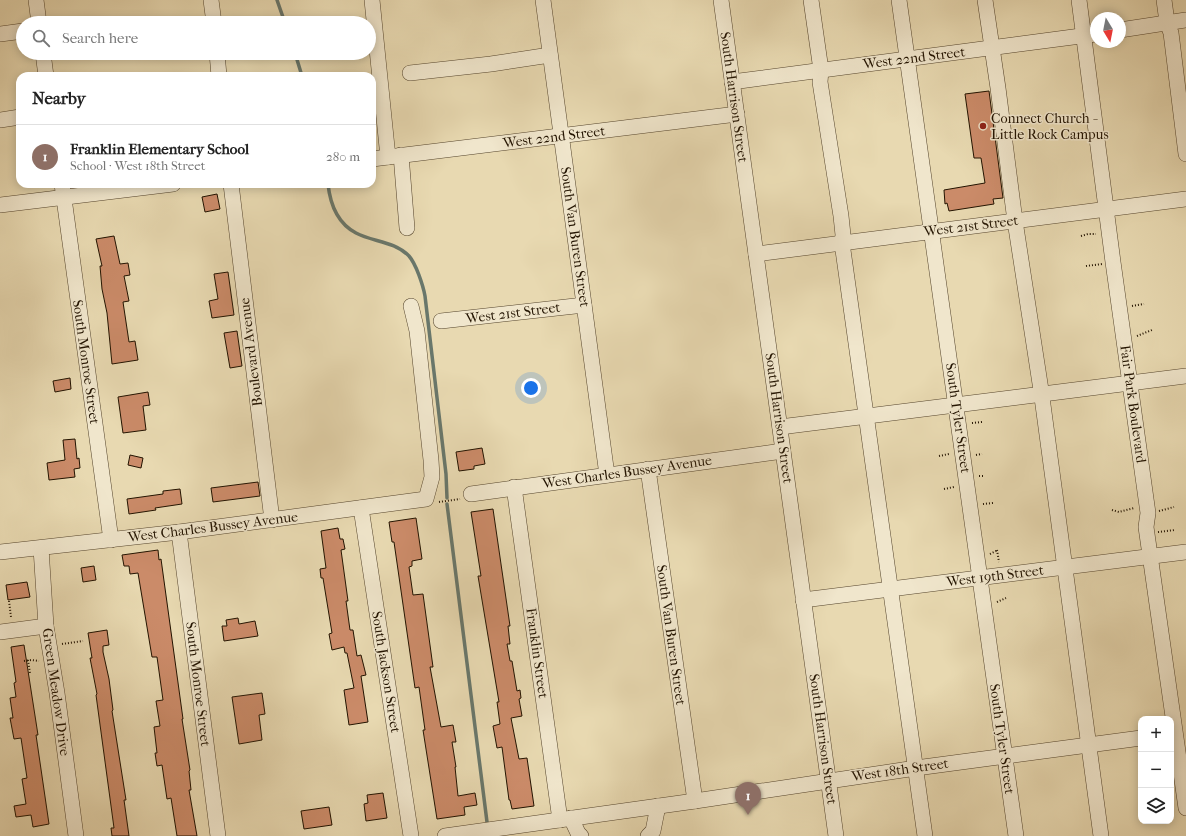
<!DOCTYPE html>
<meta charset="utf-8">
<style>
:root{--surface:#fff;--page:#f2f2f2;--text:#222;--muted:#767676;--line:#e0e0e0;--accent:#111827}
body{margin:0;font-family:"IM FELL French Canon",serif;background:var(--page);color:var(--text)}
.controls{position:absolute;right:12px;bottom:12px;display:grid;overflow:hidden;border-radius:8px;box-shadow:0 2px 10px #0003}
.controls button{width:36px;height:36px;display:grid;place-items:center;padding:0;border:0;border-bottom:1px solid var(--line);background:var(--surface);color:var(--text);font:20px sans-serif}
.compass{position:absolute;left:1090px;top:12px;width:36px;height:36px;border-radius:50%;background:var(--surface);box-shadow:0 2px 10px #0003;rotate:170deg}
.you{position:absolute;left:531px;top:388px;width:14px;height:14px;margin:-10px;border:3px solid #fff;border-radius:50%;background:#1a73e8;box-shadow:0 0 0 6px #1a73e833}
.badge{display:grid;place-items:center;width:26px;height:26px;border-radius:50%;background:var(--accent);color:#fff;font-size:13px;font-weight:700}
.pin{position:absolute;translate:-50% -33px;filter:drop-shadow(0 1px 2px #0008)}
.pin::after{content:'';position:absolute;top:21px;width:14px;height:12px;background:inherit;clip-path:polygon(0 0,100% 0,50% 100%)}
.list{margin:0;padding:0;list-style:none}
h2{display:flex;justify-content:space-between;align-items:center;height:52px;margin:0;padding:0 16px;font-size:17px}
h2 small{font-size:13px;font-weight:400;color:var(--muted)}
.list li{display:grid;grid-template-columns:26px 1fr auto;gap:12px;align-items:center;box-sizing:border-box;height:64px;padding:0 16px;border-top:1px solid var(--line)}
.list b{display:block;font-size:15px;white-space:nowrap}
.list p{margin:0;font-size:13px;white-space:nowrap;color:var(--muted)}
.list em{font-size:13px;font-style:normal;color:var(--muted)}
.icon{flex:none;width:22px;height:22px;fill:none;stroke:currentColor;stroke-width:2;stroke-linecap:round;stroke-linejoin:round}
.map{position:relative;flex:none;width:1186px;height:836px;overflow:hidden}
.search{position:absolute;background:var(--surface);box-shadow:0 2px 10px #0003;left:16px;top:16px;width:360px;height:44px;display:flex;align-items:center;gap:10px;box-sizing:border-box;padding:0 14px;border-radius:22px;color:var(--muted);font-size:15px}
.panel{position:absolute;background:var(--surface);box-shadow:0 2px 10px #0003;left:16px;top:72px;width:360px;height:116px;border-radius:12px}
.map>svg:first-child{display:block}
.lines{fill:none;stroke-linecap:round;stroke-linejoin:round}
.stream{stroke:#69776b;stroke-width:3.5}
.building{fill:#cb8b69;stroke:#221300}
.minor-casing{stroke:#54442c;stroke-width:16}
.path{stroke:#221300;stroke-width:2;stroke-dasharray:1 2;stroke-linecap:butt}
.minor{stroke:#f0e6cc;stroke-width:15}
.poi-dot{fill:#8f2418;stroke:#f0e6cc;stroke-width:1.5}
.labels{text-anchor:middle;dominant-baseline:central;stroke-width:3;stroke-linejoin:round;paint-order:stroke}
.street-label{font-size:14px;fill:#221300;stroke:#f0e6cc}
.poi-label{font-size:14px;fill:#221300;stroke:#f0e6cc;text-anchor:start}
</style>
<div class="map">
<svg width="1186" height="836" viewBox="0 0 1186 836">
<rect width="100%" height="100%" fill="#e8d9b1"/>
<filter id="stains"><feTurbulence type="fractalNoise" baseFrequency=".005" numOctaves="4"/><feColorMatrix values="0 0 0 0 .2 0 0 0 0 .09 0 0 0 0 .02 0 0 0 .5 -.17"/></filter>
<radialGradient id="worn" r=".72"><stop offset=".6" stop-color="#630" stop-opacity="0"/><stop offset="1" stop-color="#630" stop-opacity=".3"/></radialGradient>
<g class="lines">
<g class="stream">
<polyline points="277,0 285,23"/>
<polyline points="295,53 302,76"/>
<path d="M328,184C330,203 337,223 356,233C373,242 394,241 409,256C416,264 423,285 425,296L446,474L447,498"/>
<polyline points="447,504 487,822"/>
</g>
</g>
<g class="building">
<polygon points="989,91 1003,198 993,199 994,204 949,211 947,203 945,204 944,190 985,183 981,158 974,158 965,94"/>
<polygon points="217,194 220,209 205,212 202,197"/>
<polygon points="114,236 120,264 128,263 130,275 124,276 129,301 123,302 129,342 135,341 138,360 112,364 107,313 102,289 100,266 102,266 96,239"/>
<polygon points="228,272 234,315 212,318 209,301 218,299 214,274"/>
<polygon points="237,331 242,366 230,368 224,333"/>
<polygon points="70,378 71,389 55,392 53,381"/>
<polygon points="148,392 150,405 143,406 146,430 123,433 118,397"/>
<polygon points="75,439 77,459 79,458 80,468 74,469 75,477 49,480 47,463 65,460 63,440"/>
<polygon points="482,448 485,464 474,466 474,469 459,471 456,452"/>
<polygon points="130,455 143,458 141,468 128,465"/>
<polygon points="258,482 260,496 213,502 211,488"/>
<polygon points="180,489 182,504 155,508 156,510 129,514 127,499 163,494 163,491"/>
<polygon points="493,509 510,626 508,626 510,644 507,644 510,661 512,661 517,691 520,690 521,698 519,699 522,716 511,718 519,759 527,758 534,806 512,809 510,800 509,800 502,747 497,748 493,726 500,724 497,702 499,702 478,576 481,576 471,512"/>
<polygon points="416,518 422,559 412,561 412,566 409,567 413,595 423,594 433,667 430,667 441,727 453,725 456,742 452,742 456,767 455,767 458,796 475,793 477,805 464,807 465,815 437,819 423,730 425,730 419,687 415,688 394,542 392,542 389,522"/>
<polygon points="338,528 340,539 343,539 345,549 341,550 348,601 346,601 350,630 353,630 357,656 361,655 366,675 361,676 368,722 349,725 344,690 354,688 347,653 345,653 344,647 332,650 329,634 332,633 323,578 321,578 320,569 326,568 321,531"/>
<polygon points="158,550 159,560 161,559 183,719 182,719 190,770 189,771 191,790 189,790 197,836 177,836 171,798 167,799 162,765 157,766 155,753 157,753 154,727 160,726 156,701 163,700 157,657 152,657 138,573 130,574 129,566 124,566 122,555"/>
<polygon points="94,566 96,580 83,582 81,568"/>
<polygon points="27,582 30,597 8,600 6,585"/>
<polygon points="238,618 239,624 255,621 258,636 224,641 222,626 227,626 226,620"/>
<polygon points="107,630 109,645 103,646 103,652 109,679 113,710 112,711 126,800 124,800 129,836 112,836 111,828 114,828 96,695 97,694 90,658 92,658 88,633"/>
<polygon points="24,645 38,735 36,735 49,824 33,827 31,815 16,817 14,806 26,804 22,779 27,778 21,738 14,739 10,718 13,718 10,698 16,697 14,683 16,682 11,647"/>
<polygon points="262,693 265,714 259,715 262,740 239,744 232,697"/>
<polygon points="383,793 387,818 366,821 364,804 368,803 367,795"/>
<polygon points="329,807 332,825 304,829 301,811"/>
</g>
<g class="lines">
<g class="minor-casing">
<g id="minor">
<polyline points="36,0 39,23"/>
<polyline points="211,0 214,23"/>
<polyline points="372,0 388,157"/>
<polyline points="543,0 607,475"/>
<polyline points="721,0 836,836"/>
<polyline points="811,0 821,70 820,82 841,216 843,235 842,243 925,836"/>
<polyline points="899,0 1016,836"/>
<polyline points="985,0 998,88 1015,221 1041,390 1101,836"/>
<polyline points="1079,0 1113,262 1148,513 1146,527 1147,534 1186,808"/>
<polyline points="1164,0 1167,22 1171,33 1186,154"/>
<polyline points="1120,30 1186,20"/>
<polyline points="0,34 23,31"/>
<polyline points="43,53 46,76"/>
<polyline points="217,53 219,76"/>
<polyline points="410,73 491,64 550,55"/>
<polyline points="732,82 1096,34"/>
<polyline points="0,120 20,117"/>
<polyline points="401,155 407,228"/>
<polyline points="372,159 737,114"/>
<polyline points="62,184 111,540"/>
<polyline points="231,184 272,520"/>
<polyline points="0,205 173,184"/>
<polyline points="756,254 1186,199"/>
<polyline points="441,321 584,305"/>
<polyline points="780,427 1186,376"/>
<polyline points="648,469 695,801"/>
<polyline points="514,487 560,820"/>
<polyline points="471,494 783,451"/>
<polyline points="361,508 411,836"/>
<polyline points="179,532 218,836"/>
<polyline points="41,548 46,626 57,693 76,836"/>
<polyline points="0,552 179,532 426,499 432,477 431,460 417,331 411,306"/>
<polyline points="803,600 1186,552"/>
<polyline points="0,632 46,626"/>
<polyline points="571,818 578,833 581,836"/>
<polyline points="445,836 695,801 916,768 1141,738"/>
<polyline points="648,836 653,831 658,806"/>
</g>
</g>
<g class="path">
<polyline points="1081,236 1088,234 1096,234"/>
<polyline points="1086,266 1102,264"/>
<polyline points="1132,306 1144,304"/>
<polyline points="1137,336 1152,330"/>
<polyline points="972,423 982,422"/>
<polyline points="976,455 982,454"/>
<polyline points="939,456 949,454"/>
<polyline points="979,476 985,476"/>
<polyline points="944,489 954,487"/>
<polyline points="439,502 460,499"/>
<polyline points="983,504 993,503"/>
<polyline points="1112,510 1119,512 1134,508"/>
<polyline points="1159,511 1174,507"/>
<polyline points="1158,532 1175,530"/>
<polyline points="997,550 999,562"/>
<polyline points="990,554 998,550"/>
<polyline points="9,601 11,617"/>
<polyline points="997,602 1006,598"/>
<polyline points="62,644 83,641"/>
<polyline points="28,660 30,673"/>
<polyline points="24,661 31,660 39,661"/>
</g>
<use href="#minor" class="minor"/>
</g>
<circle class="poi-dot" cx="983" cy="126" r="4"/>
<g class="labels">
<g class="street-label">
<text transform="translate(914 58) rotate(-7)">West 22nd Street</text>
<text transform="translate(734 97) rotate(82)">South Harrison Street</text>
<text transform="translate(554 137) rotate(-7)">West 22nd Street</text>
<text transform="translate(971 226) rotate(-7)">West 21st Street</text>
<text transform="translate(575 237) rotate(82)">South Van Buren Street</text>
<text transform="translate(513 313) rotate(-7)">West 21st Street</text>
<text transform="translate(251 352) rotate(-97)">Boulevard Avenue</text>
<text transform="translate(86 362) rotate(82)">South Monroe Street</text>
<text transform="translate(1133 404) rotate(82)">Fair Park Boulevard</text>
<text transform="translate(779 418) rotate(82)">South Harrison Street</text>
<text transform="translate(958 418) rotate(82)">South Tyler Street</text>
<text transform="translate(627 472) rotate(-8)">West Charles Bussey Avenue</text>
<text transform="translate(213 527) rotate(-7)">West Charles Bussey Avenue</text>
<text transform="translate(995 576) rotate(-7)">West 19th Street</text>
<text transform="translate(671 635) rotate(82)">South Van Buren Street</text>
<text transform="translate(537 653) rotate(82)">Franklin Street</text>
<text transform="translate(386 672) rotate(81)">South Jackson Street</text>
<text transform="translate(198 684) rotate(83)">South Monroe Street</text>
<text transform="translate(56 692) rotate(82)">Green Meadow Drive</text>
<text transform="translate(823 739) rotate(82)">South Harrison Street</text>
<text transform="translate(1002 739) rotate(82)">South Tyler Street</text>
<text transform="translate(900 770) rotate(-8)">West 18th Street</text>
</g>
<g class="poi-label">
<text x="991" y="118">Connect Church -<tspan x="991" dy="16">Little Rock Campus</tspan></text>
</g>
</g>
<rect width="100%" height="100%" filter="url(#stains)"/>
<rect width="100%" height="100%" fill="url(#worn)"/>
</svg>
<div class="controls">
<button>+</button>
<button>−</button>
<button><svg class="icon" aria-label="layers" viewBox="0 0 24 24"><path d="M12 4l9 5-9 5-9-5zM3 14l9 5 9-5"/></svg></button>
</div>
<svg class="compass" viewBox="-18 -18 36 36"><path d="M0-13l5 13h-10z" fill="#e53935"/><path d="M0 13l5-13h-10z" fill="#767676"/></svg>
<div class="you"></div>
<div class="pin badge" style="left:748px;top:815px;background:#8d6e63">1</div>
<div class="search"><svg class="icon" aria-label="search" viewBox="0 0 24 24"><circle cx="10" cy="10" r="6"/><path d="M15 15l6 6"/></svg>Search here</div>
<section class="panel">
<h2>Nearby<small></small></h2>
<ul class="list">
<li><span class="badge" style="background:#8d6e63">1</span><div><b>Franklin Elementary School</b><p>School · West 18th Street</p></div><em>280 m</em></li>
</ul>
</section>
</div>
